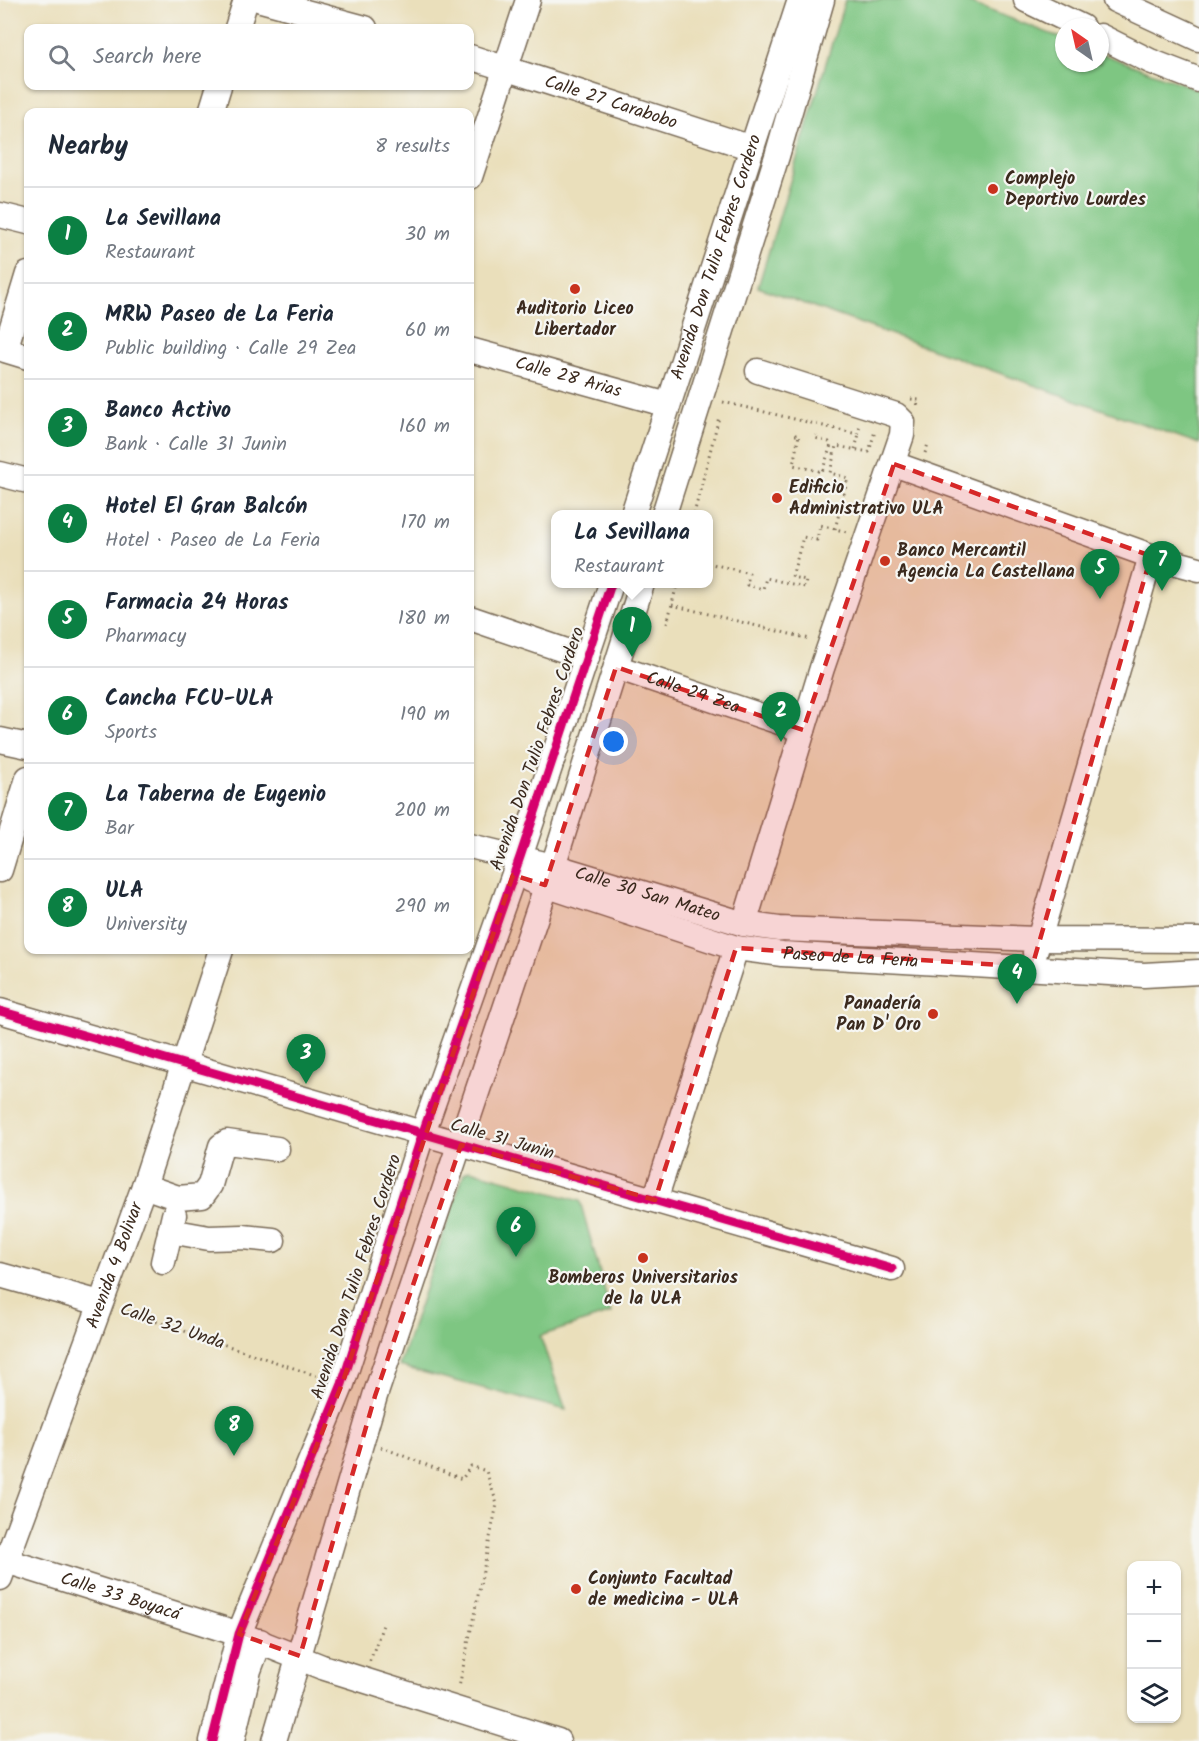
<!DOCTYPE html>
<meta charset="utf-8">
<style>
:root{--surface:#fff;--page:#f2f2f3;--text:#1f2937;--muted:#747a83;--line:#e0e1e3;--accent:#0b8043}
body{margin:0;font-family:Kalam,sans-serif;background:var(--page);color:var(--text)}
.controls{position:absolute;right:18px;bottom:18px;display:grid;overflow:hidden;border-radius:12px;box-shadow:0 2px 4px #0004}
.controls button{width:54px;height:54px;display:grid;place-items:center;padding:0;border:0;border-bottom:2px solid var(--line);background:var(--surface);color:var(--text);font:30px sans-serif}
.compass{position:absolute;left:1055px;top:18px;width:54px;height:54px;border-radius:50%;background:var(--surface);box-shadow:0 2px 4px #0004;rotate:326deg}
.you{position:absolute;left:614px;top:742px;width:21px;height:21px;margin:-15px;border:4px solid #fff;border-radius:50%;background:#1a73e8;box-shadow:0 0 0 9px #1a73e833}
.badge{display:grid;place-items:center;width:39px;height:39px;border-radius:50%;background:var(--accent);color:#fff;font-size:20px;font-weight:700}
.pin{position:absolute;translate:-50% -50px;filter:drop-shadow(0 2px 3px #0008)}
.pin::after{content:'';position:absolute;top:32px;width:21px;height:18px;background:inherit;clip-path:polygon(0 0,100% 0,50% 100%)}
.popup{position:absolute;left:551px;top:510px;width:162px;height:78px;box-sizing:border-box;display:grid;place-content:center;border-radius:12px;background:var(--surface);filter:drop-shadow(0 2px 4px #0005);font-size:20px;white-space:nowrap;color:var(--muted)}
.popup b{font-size:22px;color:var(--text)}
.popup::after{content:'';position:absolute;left:50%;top:100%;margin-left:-12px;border:12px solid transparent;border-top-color:var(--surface)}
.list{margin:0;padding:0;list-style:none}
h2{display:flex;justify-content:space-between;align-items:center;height:78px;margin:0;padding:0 24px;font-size:26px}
h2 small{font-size:20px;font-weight:400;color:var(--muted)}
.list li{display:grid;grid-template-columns:39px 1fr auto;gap:18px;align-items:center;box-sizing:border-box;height:96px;padding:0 24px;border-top:2px solid var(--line)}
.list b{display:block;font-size:22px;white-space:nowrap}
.list p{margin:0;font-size:20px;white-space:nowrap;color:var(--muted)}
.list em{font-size:20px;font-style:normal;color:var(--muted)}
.icon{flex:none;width:33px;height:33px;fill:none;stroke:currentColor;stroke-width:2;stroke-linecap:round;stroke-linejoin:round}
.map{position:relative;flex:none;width:1199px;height:1741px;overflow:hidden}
.search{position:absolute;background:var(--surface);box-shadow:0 2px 4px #0004;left:24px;top:24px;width:450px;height:66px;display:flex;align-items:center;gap:15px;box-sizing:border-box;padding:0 21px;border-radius:12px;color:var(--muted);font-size:22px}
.panel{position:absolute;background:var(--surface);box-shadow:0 2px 4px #0004;left:24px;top:108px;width:450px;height:846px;border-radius:12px}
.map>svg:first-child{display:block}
.green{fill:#7ec682;stroke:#5c7850;stroke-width:1.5}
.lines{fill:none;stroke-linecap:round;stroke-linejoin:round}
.minor-casing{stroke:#786955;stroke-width:27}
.path{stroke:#786955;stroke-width:3;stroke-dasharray:1.5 4.5;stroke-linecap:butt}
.minor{stroke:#fff;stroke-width:24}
.cycleway-casing{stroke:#f6f6f2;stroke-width:13}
.cycleway{stroke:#d6006c;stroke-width:9}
.marked{fill:#d62828;fill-opacity:0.2;stroke:#d62828;stroke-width:4.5;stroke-dasharray:12 8;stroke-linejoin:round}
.poi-dot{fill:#c8321e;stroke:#f6f6f2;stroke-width:2}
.labels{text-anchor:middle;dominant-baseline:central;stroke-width:4.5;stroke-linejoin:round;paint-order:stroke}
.street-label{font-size:18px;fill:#3b2a1e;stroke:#f6f6f2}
.poi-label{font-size:18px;font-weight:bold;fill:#3b2a1e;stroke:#f6f6f2;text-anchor:start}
</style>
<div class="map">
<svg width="1199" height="1741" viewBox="0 0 1199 1741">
<rect width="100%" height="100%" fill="#f6f6f2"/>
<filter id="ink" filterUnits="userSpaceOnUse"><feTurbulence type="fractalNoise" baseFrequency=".0167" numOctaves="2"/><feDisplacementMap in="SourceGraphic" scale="12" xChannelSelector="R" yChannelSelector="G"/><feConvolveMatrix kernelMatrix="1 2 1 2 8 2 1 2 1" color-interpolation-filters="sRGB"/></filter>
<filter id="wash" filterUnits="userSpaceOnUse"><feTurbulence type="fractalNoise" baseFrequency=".008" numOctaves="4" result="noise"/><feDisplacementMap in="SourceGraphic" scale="24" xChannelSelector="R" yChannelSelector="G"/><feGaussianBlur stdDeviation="1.35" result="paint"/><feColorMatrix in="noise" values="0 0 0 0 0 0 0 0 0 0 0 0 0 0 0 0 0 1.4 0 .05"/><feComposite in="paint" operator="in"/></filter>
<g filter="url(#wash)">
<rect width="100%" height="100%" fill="#eadfbb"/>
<g class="green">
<polygon points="845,0 962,0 1064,39 1064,63 1100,63 1100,53 1199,90 1199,444 758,287"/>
<polygon points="470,1170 580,1201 611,1313 540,1336 566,1410 399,1366 464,1173"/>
</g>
</g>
<g filter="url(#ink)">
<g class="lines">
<g class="minor-casing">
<g id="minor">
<polyline points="261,0 365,28"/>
<polyline points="1026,0 1082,27"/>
<polyline points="1115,0 1199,39"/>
<polyline points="237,28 246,0"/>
<polyline points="1100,36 1150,61 1199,80"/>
<path id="s1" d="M470,57L752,148"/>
<polyline points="211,112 219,86"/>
<polyline points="470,177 528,0"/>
<polyline points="0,215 28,222"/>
<polyline points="28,274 5,350 28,357"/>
<path id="s2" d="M470,350L668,405"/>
<polyline points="894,464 1151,556 1199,569"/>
<polyline points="0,474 28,481"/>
<path id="s3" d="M633,514L800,0"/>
<polyline points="664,514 777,156 822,0"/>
<polyline points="470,618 587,658"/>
<path id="s4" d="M616,667L803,730"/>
<polyline points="0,740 28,746"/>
<path id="s5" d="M470,846L553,866L744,924L779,929L1037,939L1199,940"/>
<polyline points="0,870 28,778"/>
<path id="s6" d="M530,880L736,948L782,954L1144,975L1199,972"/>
<polyline points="744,924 822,668 902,435 903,422 896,415 758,371"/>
<polyline points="1035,953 1151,556"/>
<polyline points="0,1011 892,1269"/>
<polyline points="144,1186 178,1198 202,1196 210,1185 221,1146 227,1142 277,1149"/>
<polyline points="655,1200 736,948"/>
<polyline points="170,1231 209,1238 243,1237 273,1240"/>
<polyline points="163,1262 174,1215"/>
<polyline points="0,1275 100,1303"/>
<path id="s7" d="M0,1559L239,1634L322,1667L558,1741"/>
<path id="s8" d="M0,1578L144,1186L221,950"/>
<polyline points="212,1741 239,1634 342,1384 422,1135 520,857 611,584"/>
<polyline points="232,1741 249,1670 260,1641"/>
<polyline points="274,1741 375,1396 553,866 642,584"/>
</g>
</g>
<g class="path">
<polyline points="911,399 919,400 917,406"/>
<polyline points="723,402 857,434 860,425"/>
<polyline points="795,435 799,435 793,465 822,472 831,445 829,442 815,438 816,435"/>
<polyline points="855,449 859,434"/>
<polyline points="925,453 928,444"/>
<polyline points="694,514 719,417"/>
<polyline points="835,529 848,478 830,473 836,446 869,452 875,431"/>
<polyline points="708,563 749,573 747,585 763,589 766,578 805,587 806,580 792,577 803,537 817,540 820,525 847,532"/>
<polyline points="672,605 810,639"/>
<polyline points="667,624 677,584"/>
<polyline points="122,1310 323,1378"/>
<polyline points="381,1447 462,1479 471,1466 486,1471 497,1504 459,1687"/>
<polyline points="370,1661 384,1622"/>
</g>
<use href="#minor" class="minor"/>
<g class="cycleway-casing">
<g id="cycleway">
<polyline points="0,1011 892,1269"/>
<polyline points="212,1741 239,1634 342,1384 422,1135 520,857 611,584"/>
</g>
</g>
<use href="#cycleway" class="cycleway"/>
</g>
</g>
<path class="marked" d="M894,464L1151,556L1032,967L736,948L655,1200L461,1145L375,1396L300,1656L239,1634L342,1384L513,875L545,885L616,667L803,730Z"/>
<g class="poi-dot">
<circle cx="993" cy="189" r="6"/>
<circle cx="575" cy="289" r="6"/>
<circle cx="777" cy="498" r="6"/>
<circle cx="885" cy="561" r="6"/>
<circle cx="933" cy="1014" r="6"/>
<circle cx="643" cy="1258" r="6"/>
<circle cx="576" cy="1589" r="6"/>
</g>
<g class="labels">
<g class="street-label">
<text stroke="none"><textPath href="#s1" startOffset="148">Calle 27 Carabobo</textPath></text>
<text stroke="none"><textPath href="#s3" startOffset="270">Avenida Don Tulio Febres Cordero</textPath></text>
<text stroke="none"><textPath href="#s2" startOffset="102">Calle 28 Arias</textPath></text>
<text stroke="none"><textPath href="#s4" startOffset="81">Calle 29 Zea</textPath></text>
<text transform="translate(538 749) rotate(-71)">Avenida Don Tulio Febres Cordero</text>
<text stroke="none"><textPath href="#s5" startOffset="184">Calle 30 San Mateo</textPath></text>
<text stroke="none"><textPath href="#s6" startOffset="332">Paseo de La Feria</textPath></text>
<text transform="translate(502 1140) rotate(16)">Calle 31 Junin</text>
<text stroke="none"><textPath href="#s8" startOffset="333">Avenida 4 Bolivar</textPath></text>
<text transform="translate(357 1277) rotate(-72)">Avenida Don Tulio Febres Cordero</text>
<text transform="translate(172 1327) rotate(19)">Calle 32 Unda</text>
<text stroke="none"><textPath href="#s7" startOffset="126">Calle 33 Boyacá</textPath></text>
</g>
<g class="poi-label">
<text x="1005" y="179">Complejo<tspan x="1005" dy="21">Deportivo Lourdes</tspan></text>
<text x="575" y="309" text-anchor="middle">Auditorio Liceo<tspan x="575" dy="21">Libertador</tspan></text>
<text x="789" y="488">Edificio<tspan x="789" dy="21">Administrativo ULA</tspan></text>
<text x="897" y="551">Banco Mercantil<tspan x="897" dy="21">Agencia La Castellana</tspan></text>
<text x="921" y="1004" text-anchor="end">Panadería<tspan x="921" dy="21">Pan D' Oro</tspan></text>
<text x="643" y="1278" text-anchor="middle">Bomberos Universitarios<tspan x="643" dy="21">de la ULA</tspan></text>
<text x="588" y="1579">Conjunto Facultad<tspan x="588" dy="21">de medicina - ULA</tspan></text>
</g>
</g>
</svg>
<div class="controls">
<button>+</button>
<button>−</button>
<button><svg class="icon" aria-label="layers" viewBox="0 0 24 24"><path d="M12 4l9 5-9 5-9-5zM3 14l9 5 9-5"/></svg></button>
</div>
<svg class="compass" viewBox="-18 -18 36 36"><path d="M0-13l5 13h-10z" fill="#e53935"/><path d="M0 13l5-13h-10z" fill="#747a83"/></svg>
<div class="you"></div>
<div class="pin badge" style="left:632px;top:657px">1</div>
<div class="popup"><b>La Sevillana</b>Restaurant</div>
<div class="pin badge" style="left:781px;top:742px">2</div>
<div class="pin badge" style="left:306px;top:1084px">3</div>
<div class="pin badge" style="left:1017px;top:1004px">4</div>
<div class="pin badge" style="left:1100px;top:599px">5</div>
<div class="pin badge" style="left:516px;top:1257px">6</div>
<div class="pin badge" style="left:1162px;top:591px">7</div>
<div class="pin badge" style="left:234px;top:1456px">8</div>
<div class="search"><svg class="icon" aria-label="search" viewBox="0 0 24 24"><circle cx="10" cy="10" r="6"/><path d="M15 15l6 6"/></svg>Search here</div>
<section class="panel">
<h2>Nearby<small>8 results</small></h2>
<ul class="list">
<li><span class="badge">1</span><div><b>La Sevillana</b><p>Restaurant</p></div><em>30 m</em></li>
<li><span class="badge">2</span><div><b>MRW Paseo de La Feria</b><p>Public building · Calle 29 Zea</p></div><em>60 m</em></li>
<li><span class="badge">3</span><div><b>Banco Activo</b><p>Bank · Calle 31 Junin</p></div><em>160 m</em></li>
<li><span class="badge">4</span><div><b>Hotel El Gran Balcón</b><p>Hotel · Paseo de La Feria</p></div><em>170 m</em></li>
<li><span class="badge">5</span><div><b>Farmacia 24 Horas</b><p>Pharmacy</p></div><em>180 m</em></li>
<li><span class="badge">6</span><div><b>Cancha FCU-ULA</b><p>Sports</p></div><em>190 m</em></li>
<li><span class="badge">7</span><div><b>La Taberna de Eugenio</b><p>Bar</p></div><em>200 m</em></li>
<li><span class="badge">8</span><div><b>ULA</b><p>University</p></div><em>290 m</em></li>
</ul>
</section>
</div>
